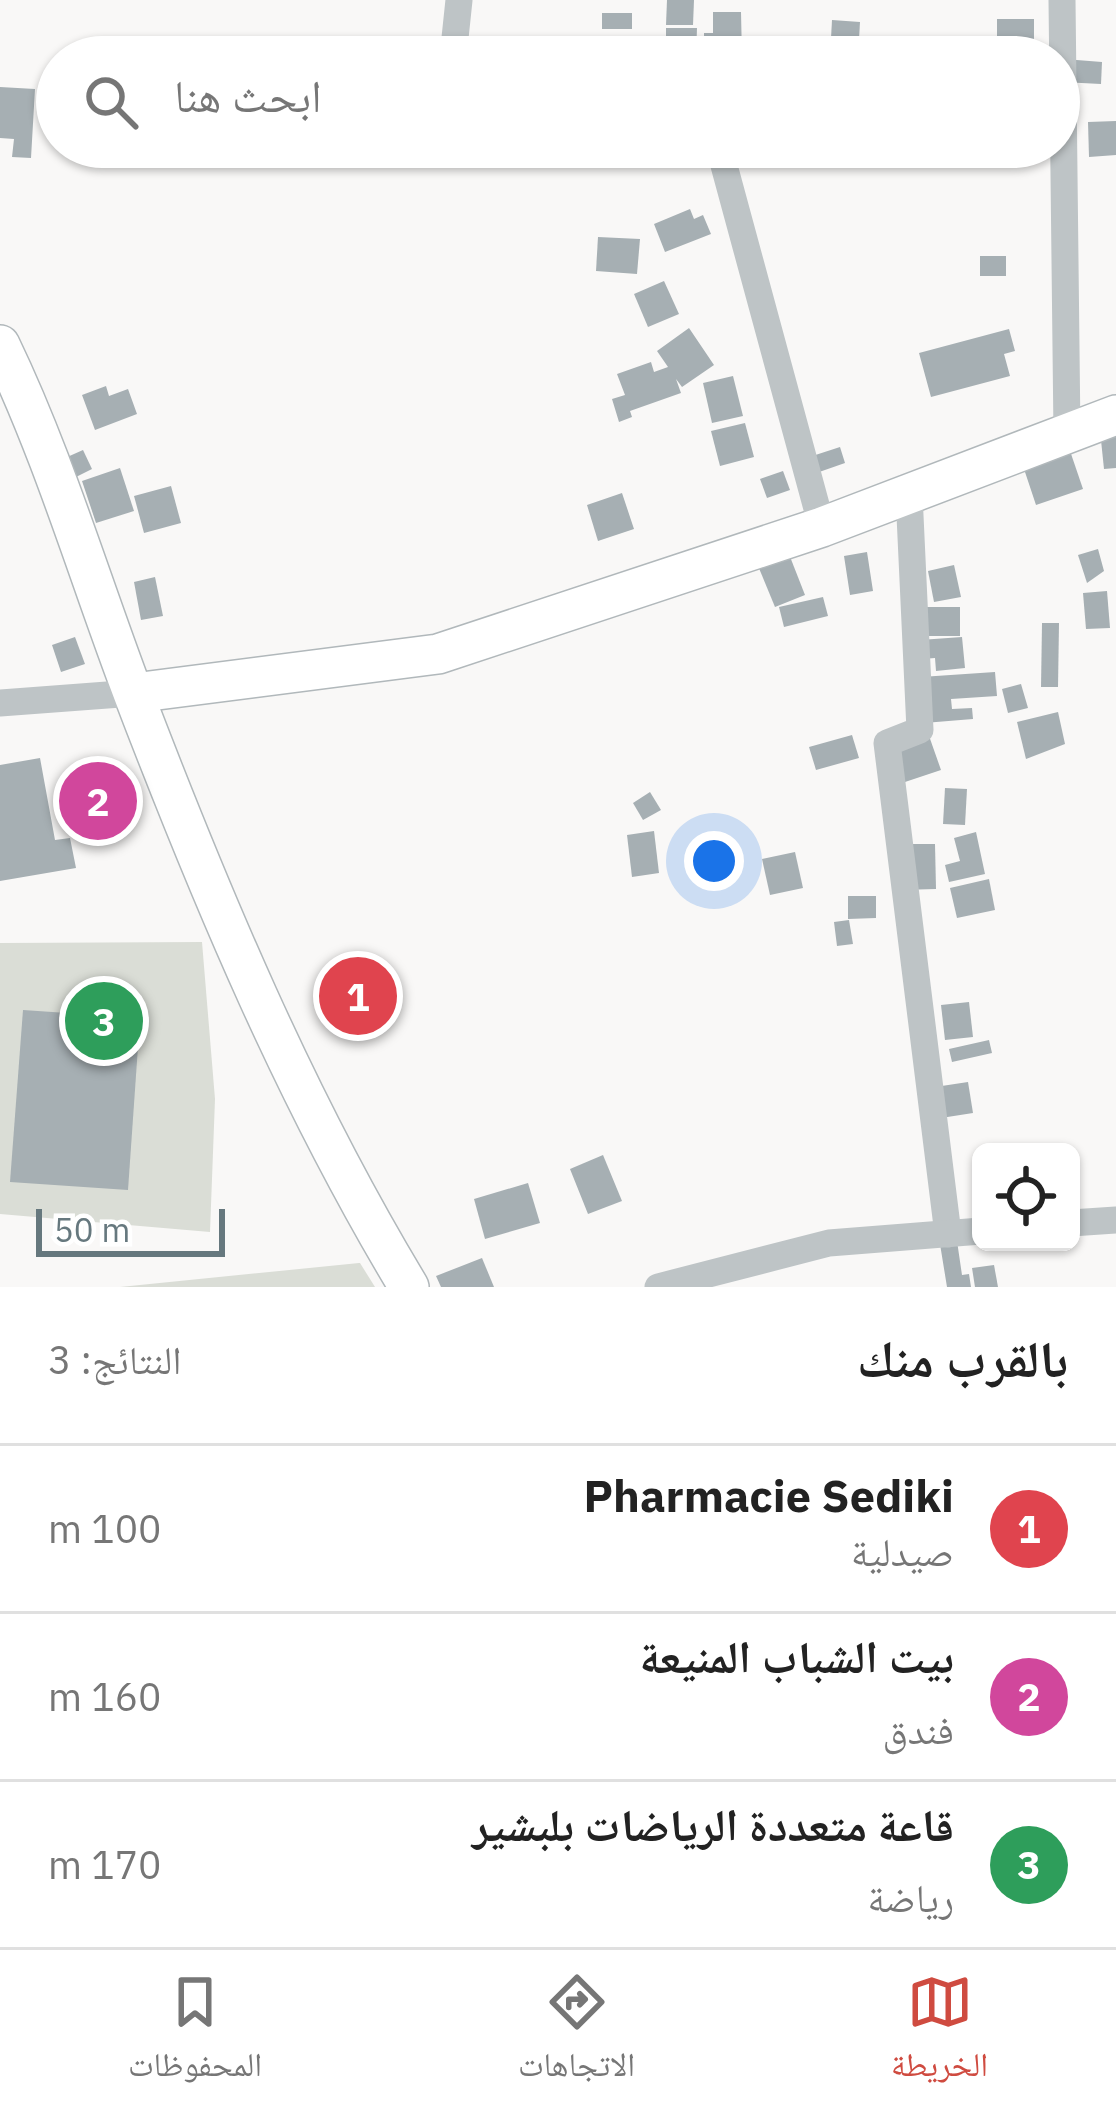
<!DOCTYPE html>
<html lang="ar">
<meta charset="utf-8">
<style>
:root{--surface:#fff;--page:#f2f2f2;--text:#222;--muted:#767676;--line:#e0e0e0;--accent:#cf4b40}
body{margin:0;font-family:"IBM Plex Sans","Noto Naskh Arabic",sans-serif;background:var(--page);color:var(--text);direction:rtl}
.controls{position:absolute;right:36px;bottom:36px;display:grid;overflow:hidden;border-radius:18px;box-shadow:0 3px 9px #0004}
.controls button{width:108px;height:108px;display:grid;place-items:center;padding:0;border:0;border-bottom:3px solid var(--line);background:var(--surface);color:var(--text);font:60px sans-serif}
.scale{position:absolute;left:36px;bottom:30px;width:189px;box-sizing:border-box;padding-left:12px;border:6px solid #66787e;border-top:0;font-size:33px;line-height:42px;white-space:nowrap;color:#66787e;-webkit-text-stroke:9px #fff;paint-order:stroke}
.you{position:absolute;left:714px;top:861px;width:42px;height:42px;margin:-30px;border:9px solid #fff;border-radius:50%;background:#1a73e8;box-shadow:0 0 0 18px #1a73e833}
.badge{display:grid;place-items:center;width:78px;height:78px;border-radius:50%;background:var(--accent);color:#fff;font-size:39px;font-weight:700}
.pin{position:absolute;translate:-50% -50%;border:6px solid #fff;box-shadow:0 3px 12px #0006}
.list{margin:0;padding:0;list-style:none}
h2{display:flex;justify-content:space-between;align-items:center;height:156px;margin:0;padding:0 48px;font-size:51px}
h2 small{font-size:39px;font-weight:400;color:var(--muted)}
.list li{display:grid;grid-template-columns:78px 1fr auto;gap:36px;align-items:center;box-sizing:border-box;height:168px;padding:0 48px;border-top:3px solid var(--line)}
.list b{display:block;font-size:45px;white-space:nowrap}
.list p{margin:0;font-size:39px;white-space:nowrap;color:var(--muted)}
.list em{font-size:39px;font-style:normal;color:var(--muted)}
.icon{flex:none;width:66px;height:66px;fill:none;stroke:currentColor;stroke-width:2;stroke-linecap:round;stroke-linejoin:round}
.map{position:relative;flex:none;width:1116px;height:1287px;overflow:hidden;direction:ltr}
.search{position:absolute;background:var(--surface);box-shadow:0 3px 9px #0004;left:36px;right:36px;top:36px;height:132px;display:flex;align-items:center;gap:30px;box-sizing:border-box;padding:0 42px;border-radius:66px;color:var(--muted);font-size:45px}
.sheet{height:660px;background:var(--surface)}
nav{display:flex;justify-content:space-around;align-items:center;box-sizing:border-box;height:168px;border-top:3px solid var(--line);background:var(--surface);font-size:33px;color:var(--muted)}
nav a{display:grid;justify-items:center;gap:6px}
nav .on{color:var(--accent)}
.map>svg:first-child{display:block}
.green{fill:#daddd6}
.building{fill:#a6afb3}
.lines{fill:none;stroke-linecap:round;stroke-linejoin:round}
.secondary-casing{stroke:#b1b8bb;stroke-width:42}
.street{stroke:#bec4c6;stroke-width:27}
.secondary{stroke:#fff;stroke-width:39}
</style>
<div class="map">
<svg width="1116" height="1287" viewBox="0 0 1116 1287">
<rect width="100%" height="100%" fill="#f9f8f7"/>
<g class="green">
<polygon points="202,942 215,1099 210,1232 0,1214 0,943"/>
<polygon points="360,1263 375,1287 120,1287 359,1263"/>
</g>
<g class="building">
<polygon points="667,0 694,0 693,25 666,25"/>
<polygon points="713,12 741,12 742,57 704,57 704,33 713,33"/>
<rect x="602" y="13" width="30" height="16"/>
<rect x="997" y="19" width="37" height="38"/>
<polygon points="832,20 860,22 858,57 830,57"/>
<polygon points="666,28 697,28 696,57 666,57"/>
<polygon points="1064,59 1102,62 1101,84 1062,82"/>
<polygon points="0,87 35,89 31,158 12,157 14,139 0,138"/>
<polygon points="1116,121 1116,155 1089,157 1088,122"/>
<polygon points="690,209 694,219 703,215 711,234 665,252 654,224"/>
<polygon points="598,237 640,239 637,274 596,271"/>
<rect x="980" y="256" width="26" height="20"/>
<polygon points="664,281 679,314 648,327 634,294"/>
<polygon points="689,328 714,365 682,387 676,379 681,393 630,411 632,417 619,422 612,399 625,395 617,374 651,362 654,372 668,367 657,351"/>
<polygon points="1009,329 1015,351 1004,354 1010,376 931,397 919,353"/>
<polygon points="733,376 743,416 712,423 703,383"/>
<polygon points="106,386 109,396 128,389 137,414 95,430 82,395"/>
<polygon points="1116,419 1116,468 1104,469 1099,421"/>
<polygon points="745,423 754,457 720,466 711,431"/>
<polygon points="1068,445 1083,489 1036,505 1021,460"/>
<polygon points="840,447 845,463 802,478 797,461"/>
<polygon points="83,450 92,469 74,478 65,458"/>
<polygon points="120,468 134,511 96,523 82,481"/>
<polygon points="783,471 790,490 767,498 760,479"/>
<polygon points="171,486 181,523 144,533 134,496"/>
<polygon points="622,493 634,529 598,541 587,505"/>
<polygon points="787,549 805,595 775,607 756,561"/>
<polygon points="1098,549 1104,571 1087,583 1078,555"/>
<polygon points="867,552 873,591 850,595 844,556"/>
<polygon points="954,565 961,597 934,602 928,571"/>
<polygon points="155,577 163,616 141,620 134,582"/>
<polygon points="1107,591 1110,628 1086,629 1083,593"/>
<polygon points="823,597 828,616 784,627 779,607"/>
<rect x="921" y="607" width="39" height="29"/>
<polygon points="1042,623 1059,623 1058,687 1041,687"/>
<polygon points="75,637 85,664 61,672 52,645"/>
<polygon points="962,637 965,668 936,671 935,658 922,659 920,640"/>
<polygon points="995,672 997,696 951,699 952,709 972,708 973,719 924,723 921,677"/>
<polygon points="1021,684 1028,708 1008,713 1002,689"/>
<polygon points="1058,712 1065,744 1026,759 1017,722"/>
<polygon points="928,733 941,770 899,784 886,748"/>
<polygon points="852,735 859,758 816,770 809,747"/>
<polygon points="40,758 55,840 70,838 76,868 0,881 0,765"/>
<polygon points="945,788 967,789 965,825 943,824"/>
<polygon points="650,792 661,810 643,820 633,803"/>
<polygon points="654,831 659,873 632,877 627,835"/>
<polygon points="976,832 985,874 949,882 945,865 960,861 954,838"/>
<polygon points="900,844 935,844 936,889 901,890"/>
<polygon points="795,852 803,888 770,895 762,859"/>
<polygon points="989,879 995,910 957,918 950,888"/>
<polygon points="848,896 876,896 876,918 848,919"/>
<polygon points="849,920 853,944 837,946 834,922"/>
<polygon points="969,1002 973,1037 945,1040 941,1005"/>
<polygon points="23,1010 140,1018 128,1190 10,1182"/>
<polygon points="989,1040 992,1053 952,1062 949,1049"/>
<polygon points="968,1082 973,1113 941,1118 935,1087"/>
<polygon points="603,1155 622,1201 588,1214 570,1169"/>
<polygon points="528,1183 540,1223 485,1239 474,1199"/>
<polygon points="957,1241 962,1275 969,1274 971,1287 947,1287 940,1244"/>
<polygon points="482,1258 494,1287 441,1287 436,1276"/>
<polygon points="994,1265 998,1287 975,1287 972,1268"/>
</g>
<g class="lines">
<g class="secondary-casing">
<g id="secondary">
<path d="M0,345C54,457 89,577 133,693C211,897 296,1100 409,1287"/>
<polyline points="134,693 438,654 822,527 1116,415"/>
</g>
</g>
<g class="street">
<polyline points="1062,0 1067,435"/>
<polyline points="453,57 459,0"/>
<polyline points="719,147 822,527"/>
<polyline points="909,494 920,730 887,743 948,1234"/>
<polyline points="0,703 134,693"/>
<polyline points="1071,1223 1116,1220"/>
<polyline points="658,1287 829,1243 981,1231"/>
</g>
<use href="#secondary" class="secondary"/>
</g>
</svg>
<div class="controls">
<button><svg class="icon" aria-label="locate" viewBox="0 0 24 24"><circle cx="12" cy="12" r="6"/><path d="M12 2v4M12 18v4M2 12h4M18 12h4"/></svg></button>
</div>
<div class="scale">50 m</div>
<div class="you"></div>
<div class="pin badge" style="left:358px;top:996px;background:#e0444e">1</div>
<div class="pin badge" style="left:98px;top:801px;background:#d1479c">2</div>
<div class="pin badge" style="left:104px;top:1021px;background:#2e9e5b">3</div>
<div class="search"><svg class="icon" aria-label="search" viewBox="0 0 24 24"><circle cx="10" cy="10" r="6"/><path d="M15 15l6 6"/></svg>ابحث هنا</div>
</div>
<section class="sheet">
<h2>بالقرب منك<small>النتائج: 3</small></h2>
<ul class="list">
<li><span class="badge" style="background:#e0444e">1</span><div><b>Pharmacie Sediki</b><p>صيدلية</p></div><em>100 m</em></li>
<li><span class="badge" style="background:#d1479c">2</span><div><b>بيت الشباب المنيعة</b><p>فندق</p></div><em>160 m</em></li>
<li><span class="badge" style="background:#2e9e5b">3</span><div><b>قاعة متعددة الرياضات بلبشير</b><p>رياضة</p></div><em>170 m</em></li>
</ul>
</section>
<nav>
<a class="on"><svg class="icon" aria-label="map" viewBox="0 0 24 24"><path d="M3 6l6-2 6 2 6-2v14l-6 2-6-2-6 2zM9 4v14M15 6v14"/></svg>الخريطة</a>
<a><svg class="icon" aria-label="directions" viewBox="0 0 24 24"><path d="M12 3l9 9-9 9-9-9zM9 14v-3h6M13 9l2 2-2 2"/></svg>الاتجاهات</a>
<a><svg class="icon" aria-label="saved" viewBox="0 0 24 24"><path d="M7 4h10v16l-5-4-5 4z"/></svg>المحفوظات</a>
</nav>
